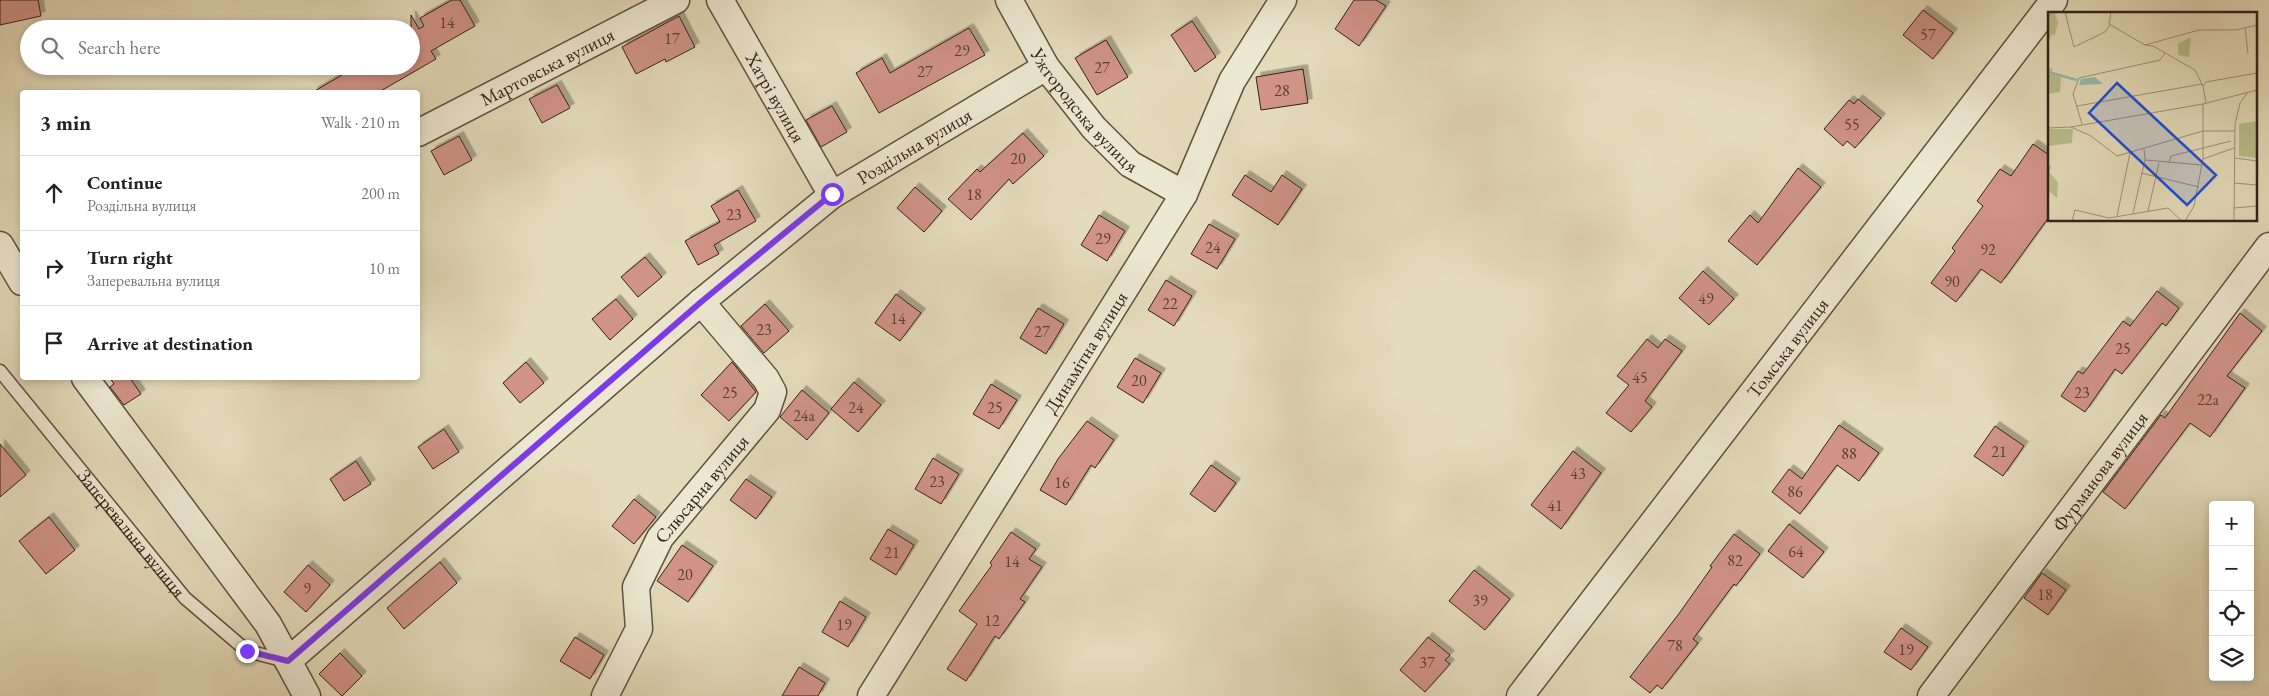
<!DOCTYPE html>
<meta charset="utf-8">
<style>
:root{--surface:#fff;--page:#f6f6f6;--text:#222;--muted:#767676;--line:#e0e0e0}
body{margin:0;font-family:"EB Garamond",serif;background:var(--page);color:var(--text)}
.controls{position:absolute;right:15px;bottom:15px;display:grid;overflow:hidden;border-radius:5px;box-shadow:0 2px 8px #0003}
.controls button{width:45px;height:45px;display:grid;place-items:center;padding:0;border:0;border-bottom:1px solid var(--line);background:var(--surface);color:var(--text);font:25px sans-serif}
.stop{position:absolute;width:15px;height:15px;margin:-11px;border:4px solid #7c3aed;border-radius:50%;background:#fff}
.stop.end{background:#7c3aed;border-color:#fff;box-shadow:0 1px 5px #0008}
.list{margin:0;padding:0;list-style:none}
h2{display:flex;justify-content:space-between;align-items:center;height:65px;margin:0;padding:0 20px;font-size:21px}
h2 small{font-size:16px;font-weight:400;color:var(--muted)}
.list li{display:grid;grid-template-columns:32px 1fr auto;gap:15px;align-items:center;box-sizing:border-box;height:75px;padding:0 20px;border-top:1px solid var(--line)}
.list b{display:block;font-size:19px;white-space:nowrap}
.list p{margin:0;font-size:16px;white-space:nowrap;color:var(--muted)}
.list em{font-size:16px;font-style:normal;color:var(--muted)}
.icon{flex:none;width:28px;height:28px;fill:none;stroke:currentColor;stroke-width:2;stroke-linecap:round;stroke-linejoin:round}
.map{position:relative;flex:none;width:2269px;height:696px;overflow:hidden}
.search{position:absolute;background:var(--surface);box-shadow:0 2px 8px #0003;left:20px;top:20px;width:400px;height:55px;display:flex;align-items:center;gap:12px;box-sizing:border-box;padding:0 18px;border-radius:28px;color:var(--muted);font-size:19px}
.panel{position:absolute;background:var(--surface);box-shadow:0 2px 8px #0003;left:20px;top:90px;width:400px;height:290px;border-radius:5px}
.map>svg:first-child{display:block}
.building{fill:#d09386;stroke:#34211a;filter:url(#shadow)}
.lines{fill:none;stroke-linecap:round;stroke-linejoin:round}
.service-casing{stroke:#605042;stroke-width:15}
.minor-casing{stroke:#605042;stroke-width:29}
.service{stroke:#ede8d2;stroke-width:12}
.minor{stroke:#ede8d2;stroke-width:26}
.route{stroke:#7c3aed;stroke-width:6}
.labels{text-anchor:middle;dominant-baseline:central;stroke-width:4;stroke-linejoin:round;paint-order:stroke}
.number-label{font-size:16px;fill:#5b3e35}
.street-label{font-size:19px;fill:#34211a;stroke:#ede8d2}
.inset-river{fill:none;stroke:#95bbb0;stroke-width:2.5}
.inset-road{fill:none;stroke:#9e917a;stroke-width:1}
.view{fill:#1d4ed8;fill-opacity:0.15;stroke:#1d4ed8;stroke-width:2.5}
.inset-edge{fill:none;stroke:#34211a;stroke-width:2.5}
</style>
<div class="map">
<svg width="2269" height="696" viewBox="0 0 2269 696">
<defs>
<filter id="shadow"><feDropShadow dx="4.5" dy="-4.5" stdDeviation="0" flood-color="#0004"/></filter>
</defs>
<rect width="100%" height="100%" fill="#e4dbba"/>
<filter id="stains"><feTurbulence type="fractalNoise" baseFrequency=".004" numOctaves="4"/><feColorMatrix values="0 0 0 0 .2 0 0 0 0 .09 0 0 0 0 .02 0 0 0 .5 -.17"/></filter>
<radialGradient id="worn" r=".72"><stop offset=".6" stop-color="#630" stop-opacity="0"/><stop offset="1" stop-color="#630" stop-opacity=".3"/></radialGradient>
<g class="building">
<polygon points="0,0 38,0 41,16 0,25"/>
<polygon points="452,0 460,0 475,26 431,51 436,59 379,92 313,92 357,66 411,66 411,15 419,29 424,26 420,18"/>
<polygon points="1354,0 1376,0 1386,6 1359,46 1335,29"/>
<polygon points="1923,10 1953,33 1933,59 1903,35"/>
<polygon points="679,16 695,47 666,62 665,59 636,74 622,47"/>
<polygon points="1192,21 1216,57 1195,72 1171,35"/>
<polygon points="969,28 985,55 879,113 856,73 882,58 890,73"/>
<polygon points="1106,40 1128,77 1097,95 1075,58"/>
<polygon points="1303,69 1308,103 1261,110 1256,77"/>
<polygon points="557,85 570,108 542,123 529,99"/>
<polygon points="1858,99 1881,118 1855,148 1847,141 1843,146 1824,129 1849,100 1854,104"/>
<polygon points="832,106 847,132 821,147 806,120"/>
<polygon points="1023,133 1044,156 1013,184 1009,179 971,220 948,199 977,169 980,172"/>
<polygon points="459,136 472,160 444,175 431,151"/>
<polygon points="2033,144 2049,155 2049,217 2001,283 1981,269 1956,302 1931,283 1955,251 1952,248 1983,206 1977,201 2000,169 2011,176"/>
<polygon points="1798,168 1821,187 1757,265 1728,241 1750,215 1758,223"/>
<polygon points="1245,175 1271,192 1282,175 1302,189 1278,225 1232,195"/>
<polygon points="915,187 942,211 924,232 897,208"/>
<polygon points="738,190 756,221 714,245 719,254 698,265 685,241 720,222 711,206"/>
<polygon points="1099,215 1125,231 1107,261 1081,245"/>
<polygon points="1209,224 1235,239 1217,269 1191,254"/>
<polygon points="645,257 662,277 638,297 621,277"/>
<polygon points="1703,271 1734,299 1709,325 1679,298"/>
<polygon points="1166,280 1192,296 1174,326 1148,310"/>
<polygon points="2157,291 2179,308 2166,326 2162,323 2122,374 2115,369 2085,412 2061,396 2078,371 2083,374 2123,321 2130,326"/>
<polygon points="896,294 921,313 900,341 875,323"/>
<polygon points="616,299 633,319 610,340 592,319"/>
<polygon points="765,304 789,331 764,353 741,326"/>
<polygon points="1038,308 1064,324 1046,354 1020,338"/>
<polygon points="2240,313 2262,331 2227,376 2245,388 2210,437 2190,423 2125,509 2103,492 2161,415 2165,418"/>
<polygon points="1647,339 1658,348 1665,339 1682,351 1645,401 1652,407 1631,432 1606,413 1629,385 1617,376"/>
<polygon points="1135,358 1161,373 1143,403 1117,387"/>
<polygon points="526,362 544,383 520,403 503,383"/>
<polygon points="732,362 756,392 729,421 701,395"/>
<polygon points="110,378 130,378 141,394 124,405 110,387 114,384"/>
<polygon points="854,382 881,405 858,432 831,409"/>
<polygon points="991,384 1017,400 999,429 973,414"/>
<polygon points="802,390 829,413 807,440 780,417"/>
<polygon points="1087,421 1114,440 1095,468 1091,465 1066,505 1040,490 1058,459"/>
<polygon points="1839,425 1879,453 1859,481 1837,465 1800,514 1772,492 1789,469 1802,479"/>
<polygon points="1995,426 2024,446 2003,476 1974,456"/>
<polygon points="444,429 459,452 433,469 418,447"/>
<polygon points="0,444 26,475 0,497"/>
<polygon points="1573,451 1601,473 1561,529 1531,505"/>
<polygon points="933,458 959,474 941,504 915,489"/>
<polygon points="356,461 371,484 344,501 330,479"/>
<polygon points="1211,465 1236,483 1215,512 1190,494"/>
<polygon points="746,479 772,497 756,519 730,500"/>
<polygon points="634,499 656,517 634,544 612,526"/>
<polygon points="49,517 75,550 46,574 19,541"/>
<polygon points="1789,524 1824,552 1803,578 1768,551"/>
<polygon points="888,529 914,545 896,575 870,559"/>
<polygon points="1011,532 1036,549 1029,559 1042,567 1020,599 1025,602 999,639 995,636 966,681 947,669 977,624 959,611 992,565 990,563"/>
<polygon points="1734,534 1760,554 1736,586 1734,584 1693,639 1698,643 1662,689 1657,685 1650,693 1630,677 1678,615 1712,567 1710,566"/>
<polygon points="682,545 713,566 688,602 657,581"/>
<polygon points="440,562 457,583 404,629 387,608"/>
<polygon points="308,565 330,585 306,612 284,592"/>
<polygon points="1474,570 1510,599 1485,630 1449,601"/>
<polygon points="2042,573 2066,590 2048,615 2024,598"/>
<polygon points="840,601 866,617 848,647 822,632"/>
<polygon points="1901,628 1928,647 1911,670 1884,652"/>
<polygon points="575,637 604,655 590,679 560,661"/>
<polygon points="1428,637 1450,655 1445,660 1450,664 1425,692 1400,670"/>
<polygon points="340,653 362,676 342,696 319,674"/>
<polygon points="799,667 825,683 818,696 782,696"/>
</g>
<g class="lines">
<g class="service-casing">
<g id="service">
<path id="s1" d="M0,371L185,598L247,651L286,661"/>
</g>
</g>
<g class="minor-casing">
<g id="minor">
<path id="s2" d="M720,0L832,195"/>
<path id="s3" d="M1009,0L1046,67L1094,128L1130,164L1184,194"/>
<path id="s4" d="M418,133L676,0"/>
<polyline points="0,245 22,282"/>
<polyline points="85,378 268,624 307,696"/>
<path id="s5" d="M288,661L701,302L832,195L1046,67"/>
<path id="s6" d="M605,696L639,629L636,587L660,538L767,410L773,392L766,379L701,302"/>
<path id="s7" d="M871,696L1184,194L1232,81L1283,0"/>
<path id="s8" d="M1520,696L2054,0"/>
<path id="s9" d="M1931,696L2269,246"/>
</g>
</g>
<use href="#service" class="service"/>
<use href="#minor" class="minor"/>
</g>
<g class="lines">
<polyline class="route" points="247,651 288,661 701,302 832,194"/>
</g>
<g class="labels">
<g class="number-label">
<text x="447" y="22">14</text>
<text x="1928" y="34">57</text>
<text x="672" y="38">17</text>
<text x="962" y="50">29</text>
<text x="1102" y="67">27</text>
<text x="925" y="71">27</text>
<text x="1282" y="90">28</text>
<text x="1852" y="124">55</text>
<text x="1018" y="158">20</text>
<text x="974" y="194">18</text>
<text x="734" y="214">23</text>
<text x="1103" y="238">29</text>
<text x="1213" y="247">24</text>
<text x="1988" y="249">92</text>
<text x="1952" y="281">90</text>
<text x="1706" y="298">49</text>
<text x="1170" y="303">22</text>
<text x="898" y="318">14</text>
<text x="764" y="329">23</text>
<text x="1042" y="331">27</text>
<text x="2123" y="348">25</text>
<text x="1640" y="377">45</text>
<text x="1139" y="380">20</text>
<text x="730" y="392">25</text>
<text x="2082" y="392">23</text>
<text x="2208" y="399">22а</text>
<text x="856" y="407">24</text>
<text x="995" y="407">25</text>
<text x="804" y="415">24а</text>
<text x="1999" y="451">21</text>
<text x="1849" y="453">88</text>
<text x="1578" y="473">43</text>
<text x="937" y="481">23</text>
<text x="1062" y="482">16</text>
<text x="1795" y="491">86</text>
<text x="1555" y="505">41</text>
<text x="1796" y="551">64</text>
<text x="892" y="552">21</text>
<text x="1735" y="560">82</text>
<text x="1012" y="561">14</text>
<text x="685" y="574">20</text>
<text x="307" y="588">9</text>
<text x="2045" y="594">18</text>
<text x="1480" y="600">39</text>
<text x="992" y="620">12</text>
<text x="844" y="624">19</text>
<text x="1675" y="645">78</text>
<text x="1906" y="649">19</text>
<text x="1427" y="662">37</text>
</g>
<g class="street-label">
<text stroke="none"><textPath href="#s4" startOffset="145">Мартовська вулиця</textPath></text>
<text stroke="none"><textPath href="#s2" startOffset="112">Хатрі вулиця</textPath></text>
<text stroke="none"><textPath href="#s3" startOffset="134">Ужгородська вулиця</textPath></text>
<text stroke="none"><textPath href="#s5" startOffset="812">Роздільна вулиця</textPath></text>
<text stroke="none"><textPath href="#s8" startOffset="439">Томська вулиця</textPath></text>
<text stroke="none"><textPath href="#s7" startOffset="405">Динамітна вулиця</textPath></text>
<text stroke="none"><textPath href="#s9" startOffset="281">Фурманова вулиця</textPath></text>
<text stroke="none"><textPath href="#s6" startOffset="236">Слюсарна вулиця</textPath></text>
<text stroke="none"><textPath href="#s1" startOffset="209">Заперевальна вулиця</textPath></text>
</g>
</g>
<g transform="translate(2048 12)">
<rect width="209" height="209" fill="#e4dbba"/>
<path d="M0,0H6L10,10L7,23L4,22L0,30ZM143,25L141,45L130,43V32ZM0,56L5,57L2,62L13,65L12,80L0,82ZM209,109V146L191,144V112ZM0,117H25L24,131L0,134ZM0,153L4,154L1,160L10,170L9,186L0,178Z" fill="#b9be8c"/>
<path d="M47,65L55,72L31,73L33,67Z" fill="#95bbb0"/>
<path class="inset-river" d="M0,60L29,68"/>
<path class="inset-road" d="M17,0L26,35L57,20L62,13M63,0L61,12L97,33L151,18H188L209,13M197,15L200,42M97,33L105,34L147,58L155,74L158,91M155,74L158,70L209,61M29,94L154,72M34,112L25,82L31,66L112,48L117,41M23,115L43,124L69,144L155,119H187M0,116L23,115L155,92L209,78M187,146L209,149M155,147L186,136M97,148L154,153M121,151L123,144L183,129M93,161L151,175M186,171L209,173M186,196L209,194M100,199L111,151M85,201L97,148L96,137M69,204L82,141M24,209L27,198L61,206L120,196L134,209M137,209L146,194L155,147V92M186,209L187,112L192,91L200,80"/>
<path class="view" d="M69,71L168,163L139,193L41,101Z"/>
<rect width="209" height="209" class="inset-edge"/>
</g>
<rect width="100%" height="100%" filter="url(#stains)"/>
<rect width="100%" height="100%" fill="url(#worn)"/>
</svg>
<div class="controls">
<button>+</button>
<button>−</button>
<button><svg class="icon" aria-label="locate" viewBox="0 0 24 24"><circle cx="12" cy="12" r="6"/><path d="M12 2v4M12 18v4M2 12h4M18 12h4"/></svg></button>
<button><svg class="icon" aria-label="layers" viewBox="0 0 24 24"><path d="M12 4l9 5-9 5-9-5zM3 14l9 5 9-5"/></svg></button>
</div>
<div class="stop" style="left:832px;top:194px"></div>
<div class="stop end" style="left:247px;top:651px"></div>
<div class="search"><svg class="icon" aria-label="search" viewBox="0 0 24 24"><circle cx="10" cy="10" r="6"/><path d="M15 15l6 6"/></svg>Search here</div>
<section class="panel">
<h2>3 min<small>Walk · 210 m</small></h2>
<ul class="list">
<li><svg class="icon" aria-label="ahead" viewBox="0 0 24 24"><path d="M12 20V5M6 11l6-6 6 6"/></svg><div><b>Continue</b><p>Роздільна вулиця</p></div><em>200 m</em></li>
<li><svg class="icon" aria-label="right" viewBox="0 0 24 24"><path d="M7 20v-9h11M14 6l5 5-5 5"/></svg><div><b>Turn right</b><p>Заперевальна вулиця</p></div><em>10 m</em></li>
<li><svg class="icon" aria-label="arrive" viewBox="0 0 24 24"><path d="M6 21V4h12l-3 4 3 4H6"/></svg><div><b>Arrive at destination</b></div></li>
</ul>
</section>
</div>
